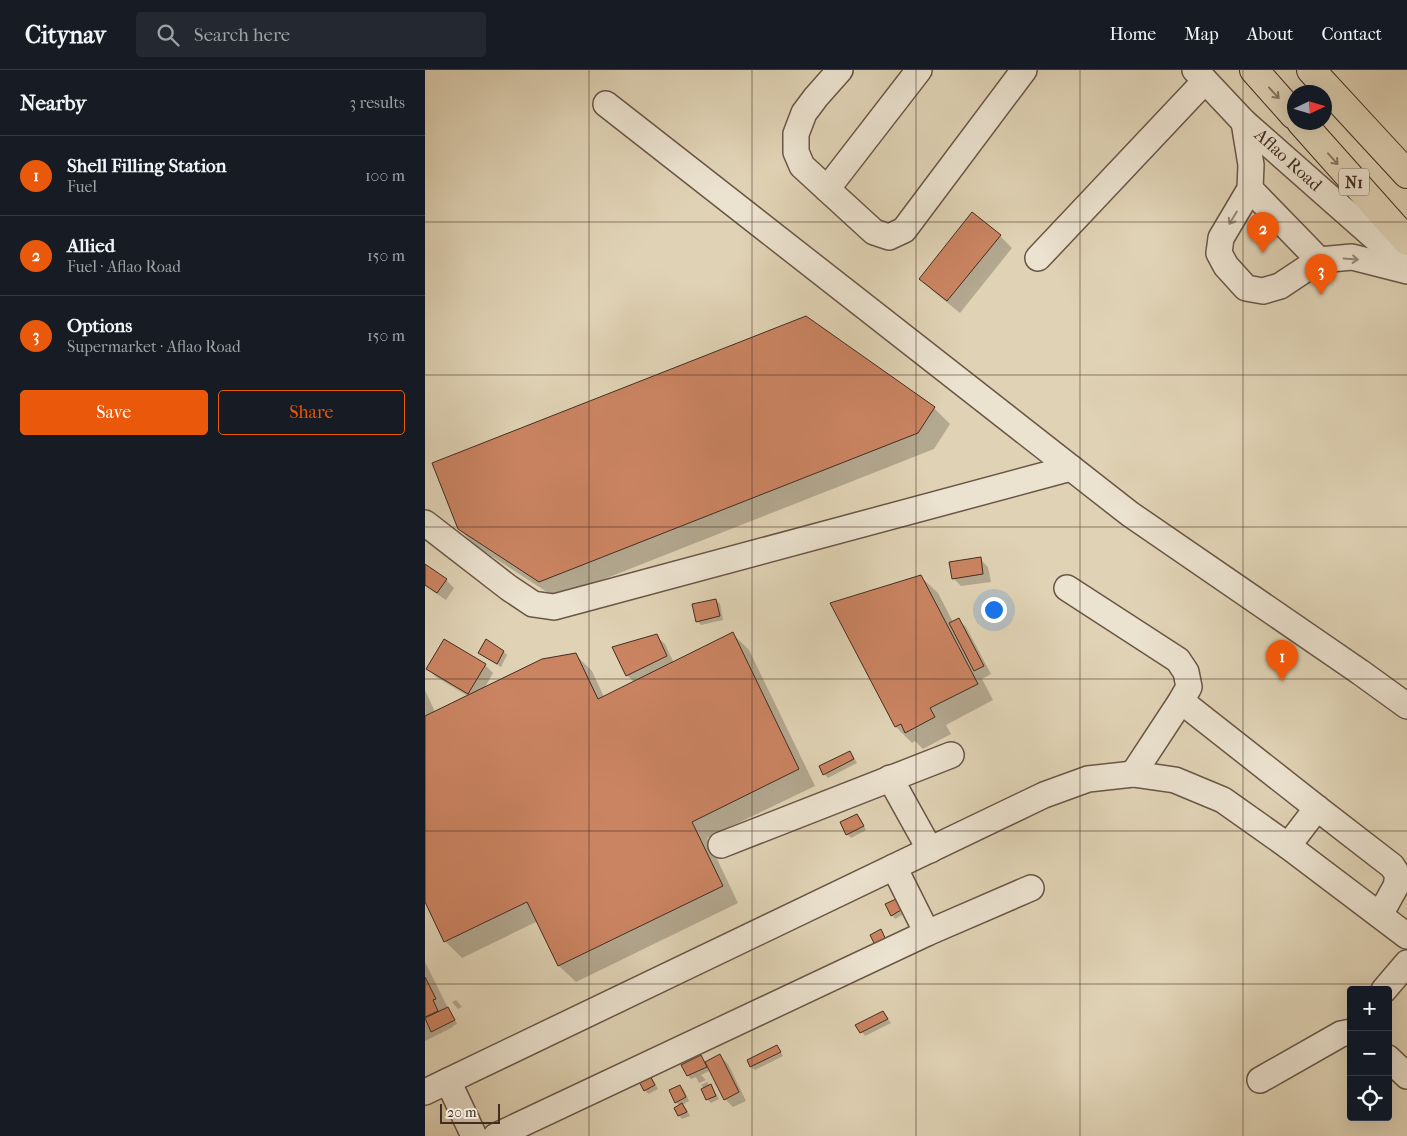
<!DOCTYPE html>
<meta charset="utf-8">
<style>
:root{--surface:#171b24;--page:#242831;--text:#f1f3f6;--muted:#9ea1a6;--line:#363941;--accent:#ea580c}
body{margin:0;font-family:"IM FELL French Canon",serif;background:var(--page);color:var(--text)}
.controls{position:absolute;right:15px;bottom:15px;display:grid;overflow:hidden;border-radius:5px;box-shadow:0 5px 20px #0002}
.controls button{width:45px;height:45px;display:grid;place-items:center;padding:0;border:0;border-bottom:1px solid var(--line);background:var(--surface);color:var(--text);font:25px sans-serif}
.compass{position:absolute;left:862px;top:15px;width:45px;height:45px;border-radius:50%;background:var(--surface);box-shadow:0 5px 20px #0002;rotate:86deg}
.scale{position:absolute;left:15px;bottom:12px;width:60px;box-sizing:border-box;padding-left:5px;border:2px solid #422d22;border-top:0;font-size:14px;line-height:18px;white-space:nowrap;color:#422d22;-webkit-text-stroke:4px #ebe2cf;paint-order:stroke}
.you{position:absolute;left:568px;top:539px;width:18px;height:18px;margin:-12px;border:4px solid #fff;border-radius:50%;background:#1a73e8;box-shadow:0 0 0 8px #1a73e833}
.badge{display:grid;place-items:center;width:32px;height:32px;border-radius:50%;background:var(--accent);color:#fff;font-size:16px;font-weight:700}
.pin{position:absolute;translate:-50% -41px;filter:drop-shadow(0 1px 2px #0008)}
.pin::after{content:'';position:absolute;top:26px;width:18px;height:15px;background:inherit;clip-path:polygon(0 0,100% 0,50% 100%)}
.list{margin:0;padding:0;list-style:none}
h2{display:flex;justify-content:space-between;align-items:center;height:65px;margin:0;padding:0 20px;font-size:21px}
h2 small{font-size:16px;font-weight:400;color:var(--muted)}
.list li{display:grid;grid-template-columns:32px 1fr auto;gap:15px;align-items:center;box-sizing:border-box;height:80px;padding:0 20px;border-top:1px solid var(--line)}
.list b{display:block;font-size:19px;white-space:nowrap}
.list p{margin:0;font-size:16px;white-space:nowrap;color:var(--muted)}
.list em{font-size:16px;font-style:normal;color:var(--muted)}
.actions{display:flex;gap:10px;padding:15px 20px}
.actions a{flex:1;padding:11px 0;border:1px solid var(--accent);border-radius:5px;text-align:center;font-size:18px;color:var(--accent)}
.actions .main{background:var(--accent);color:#fff}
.icon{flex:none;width:28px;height:28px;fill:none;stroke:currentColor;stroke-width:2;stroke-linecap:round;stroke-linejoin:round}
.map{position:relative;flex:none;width:982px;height:1066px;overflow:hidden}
header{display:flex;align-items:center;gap:30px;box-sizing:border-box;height:70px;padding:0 25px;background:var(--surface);border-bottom:1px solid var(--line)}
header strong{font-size:24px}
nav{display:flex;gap:28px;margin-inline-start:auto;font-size:18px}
.search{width:350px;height:45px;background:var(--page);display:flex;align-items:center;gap:12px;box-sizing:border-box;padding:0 18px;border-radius:5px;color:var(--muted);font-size:19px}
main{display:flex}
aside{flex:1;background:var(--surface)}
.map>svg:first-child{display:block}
.shadow{fill:#0003}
.building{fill:#cb8462;stroke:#422d22}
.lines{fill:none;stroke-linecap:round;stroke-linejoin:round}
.minor-casing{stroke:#6a5647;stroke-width:28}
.highway-casing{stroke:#422d22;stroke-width:30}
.minor{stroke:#ebe2cf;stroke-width:25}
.highway{stroke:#e0d3b5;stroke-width:28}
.oneway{stroke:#897864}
.oneway2{stroke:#968878}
.grid{fill:none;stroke:#422d22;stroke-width:1;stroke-opacity:0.55}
.labels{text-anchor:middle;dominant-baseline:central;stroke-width:4.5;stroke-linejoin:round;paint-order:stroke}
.shield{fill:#ebe2cf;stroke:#756356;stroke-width:1}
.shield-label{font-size:16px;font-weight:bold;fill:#422d22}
.street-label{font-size:18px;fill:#422d22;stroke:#ebe2cf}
</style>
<header>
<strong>Citynav</strong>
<div class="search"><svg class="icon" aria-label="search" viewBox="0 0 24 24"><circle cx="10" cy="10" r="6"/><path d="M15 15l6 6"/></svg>Search here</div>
<nav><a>Home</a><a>Map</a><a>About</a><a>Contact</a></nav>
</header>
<main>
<aside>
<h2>Nearby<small>3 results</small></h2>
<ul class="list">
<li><span class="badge">1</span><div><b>Shell Filling Station</b><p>Fuel</p></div><em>100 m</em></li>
<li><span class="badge">2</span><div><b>Allied</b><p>Fuel · Aflao Road</p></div><em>150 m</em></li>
<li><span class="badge">3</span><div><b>Options</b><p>Supermarket · Aflao Road</p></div><em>150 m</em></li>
</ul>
<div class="actions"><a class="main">Save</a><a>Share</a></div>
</aside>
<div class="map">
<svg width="982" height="1066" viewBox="0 0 982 1066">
<rect width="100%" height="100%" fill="#e0d3b5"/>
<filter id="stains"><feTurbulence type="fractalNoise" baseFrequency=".004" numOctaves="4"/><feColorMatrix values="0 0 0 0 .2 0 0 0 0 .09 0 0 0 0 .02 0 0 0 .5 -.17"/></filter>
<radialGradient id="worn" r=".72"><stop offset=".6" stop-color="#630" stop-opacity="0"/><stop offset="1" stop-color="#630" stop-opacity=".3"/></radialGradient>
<g class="shadow">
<polygon points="575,166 587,178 535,243 508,221 496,208"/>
<polygon points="509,338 525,354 509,379 131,528 51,476 34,459"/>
<polygon points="555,489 563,497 566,512 536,516 528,508"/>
<polygon points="0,495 21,510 29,518 21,530 0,516"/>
<polygon points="496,507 513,523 528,552 533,549 541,557 566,604 557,609 568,630 521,655 526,664 498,679 490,671 487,673 471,657"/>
<polygon points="291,530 295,534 298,550 276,555 272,551"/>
<polygon points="308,564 324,580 390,716 282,768 313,833 151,912 134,896 113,851 37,888 21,872 0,829 0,620 10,642 43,626 11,607 3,599 60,595 68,603 59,619 151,585 167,601 179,627 209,612 202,605 231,566 240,574 249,593"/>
<polygon points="61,571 79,582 82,585 76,597 58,586 54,582"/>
<polygon points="424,682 428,686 432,693 403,708 399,704"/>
<polygon points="432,745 436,749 441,760 426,768 422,764"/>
<polygon points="470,831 474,834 479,844 470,849 467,845"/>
<polygon points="0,892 23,938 26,942 32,954 28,956 28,957 0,971"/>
<polygon points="31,930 37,937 33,939 27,932"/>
<polygon points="458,942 466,953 440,966 432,955"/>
<polygon points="352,976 358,986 330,1000 326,997 323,991"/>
<polygon points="276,986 281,993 295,986 303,994 321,1031 308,1037 300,1029 286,1000 276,1005 281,1010 274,1013 271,1007 266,1009 263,1006"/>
<polygon points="223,1004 227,1008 233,1019 223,1024 220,1020"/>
<polygon points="282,1012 285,1016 289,1020 294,1029 286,1033 282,1029 278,1020 280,1019 276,1015"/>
<polygon points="255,1016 259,1020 264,1031 257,1035 261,1038 265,1046 257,1049 254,1045 255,1036 251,1032"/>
</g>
<g class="building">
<polygon points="547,142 576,165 522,231 494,209"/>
<polygon points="381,246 510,337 493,363 114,512 33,459 7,393"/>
<polygon points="556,487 558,504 527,509 524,492"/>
<polygon points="0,494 22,509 12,523 0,515"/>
<polygon points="496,505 553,614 505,638 510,647 480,663 476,654 470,657 405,533"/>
<polygon points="291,529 295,546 271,552 267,534"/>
<polygon points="534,548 559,596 549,601 524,553"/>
<polygon points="308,562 374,699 267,752 298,816 133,896 102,832 19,872 0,832 0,646 117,589 151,583 173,629"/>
<polygon points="232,564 242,586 201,606 187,577"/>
<polygon points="19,569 61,594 43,624 1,599"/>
<polygon points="61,569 79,581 72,594 53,583"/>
<polygon points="425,681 429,689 398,705 394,696"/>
<polygon points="432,744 439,756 421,765 415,752"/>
<polygon points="471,829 476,840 466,846 460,834"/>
<polygon points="456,859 462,872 451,877 445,865"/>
<polygon points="0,907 11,929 8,930 13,941 0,947"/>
<polygon points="23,937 30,950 6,962 0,948"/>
<polygon points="458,941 463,949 435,963 430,955"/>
<polygon points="352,975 356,982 325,997 322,990"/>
<polygon points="295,984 314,1022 299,1030 280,992"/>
<polygon points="276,985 282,997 262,1006 256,995"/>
<polygon points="223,1002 230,1015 219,1021 212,1008"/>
<polygon points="286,1014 291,1026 281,1030 276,1019"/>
<polygon points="255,1015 261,1027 250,1033 244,1020"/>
<polygon points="257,1033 262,1042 253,1046 249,1038"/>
</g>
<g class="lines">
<g class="minor-casing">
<g id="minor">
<polyline points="415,0 391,27 379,43 371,64 371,82 377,96 449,162 464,167 479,160 599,0"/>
<polyline points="770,0 819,52 982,196"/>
<polyline points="181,34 705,444 935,602 982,636"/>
<polyline points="819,52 826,95 825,119 796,168 794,183 801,196 821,218 838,221 855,216 894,190 927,187 982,201"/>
<polyline points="402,119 494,0"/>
<polyline points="825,119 894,190"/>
<polyline points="613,188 780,11"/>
<polyline points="0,453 84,518 108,534 129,537 646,398"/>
<polyline points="642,518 753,590 761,602 764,617 756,631 708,704"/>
<polyline points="756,631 892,738 967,796 973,805 971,816 955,845"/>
<polyline points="465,708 505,780"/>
<polyline points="296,775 526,685"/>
<polyline points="863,776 892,738"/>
<polyline points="469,797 502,863 606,818"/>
<polyline points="959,920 982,893"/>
<polyline points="963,988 982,1006"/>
<polyline points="835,1010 916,964 926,962"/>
<polyline points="23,1011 49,1066"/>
<polyline points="0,1022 619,725 663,709 708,704 750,710 798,730 863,776 982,866"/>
<polyline points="71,1066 502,863"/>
</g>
</g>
<g class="highway-casing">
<g id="highway">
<polyline points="829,0 869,45"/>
<polyline points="886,0 982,104"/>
<polyline points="876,52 982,171"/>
</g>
</g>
<use href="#minor" class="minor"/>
<use href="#highway" class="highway"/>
</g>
<defs><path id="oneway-shaft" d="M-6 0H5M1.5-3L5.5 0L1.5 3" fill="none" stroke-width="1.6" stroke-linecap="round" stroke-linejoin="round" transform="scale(1.25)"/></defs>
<g class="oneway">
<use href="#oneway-shaft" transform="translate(849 23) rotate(48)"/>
<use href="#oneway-shaft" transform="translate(908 89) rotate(48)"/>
</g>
<g class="oneway2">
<use href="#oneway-shaft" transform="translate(808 148) rotate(121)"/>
<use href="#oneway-shaft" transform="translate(926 189) rotate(4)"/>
</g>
<path class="grid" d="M164,0V1066M327,0V1066M491,0V1066M655,0V1066M818,0V1066M0,152H982M0,305H982M0,457H982M0,609H982M0,761H982M0,914H982"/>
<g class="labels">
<rect class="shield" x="914" y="98.5" width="30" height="27" rx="4"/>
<g class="shield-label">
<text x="929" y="112">N1</text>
</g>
<g class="street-label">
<text transform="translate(863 90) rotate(42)">Aflao Road</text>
</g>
</g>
<rect width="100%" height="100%" filter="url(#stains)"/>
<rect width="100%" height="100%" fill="url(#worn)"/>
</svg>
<div class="controls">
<button>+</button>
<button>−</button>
<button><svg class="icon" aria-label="locate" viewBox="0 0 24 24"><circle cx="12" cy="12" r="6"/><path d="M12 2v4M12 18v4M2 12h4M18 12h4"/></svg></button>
</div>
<svg class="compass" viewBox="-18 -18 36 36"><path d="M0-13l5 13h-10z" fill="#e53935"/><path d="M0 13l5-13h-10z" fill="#9ea1a6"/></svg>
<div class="scale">20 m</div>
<div class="you"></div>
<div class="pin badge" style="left:857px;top:611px">1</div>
<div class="pin badge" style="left:838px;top:183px">2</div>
<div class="pin badge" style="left:896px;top:225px">3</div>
</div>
</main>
